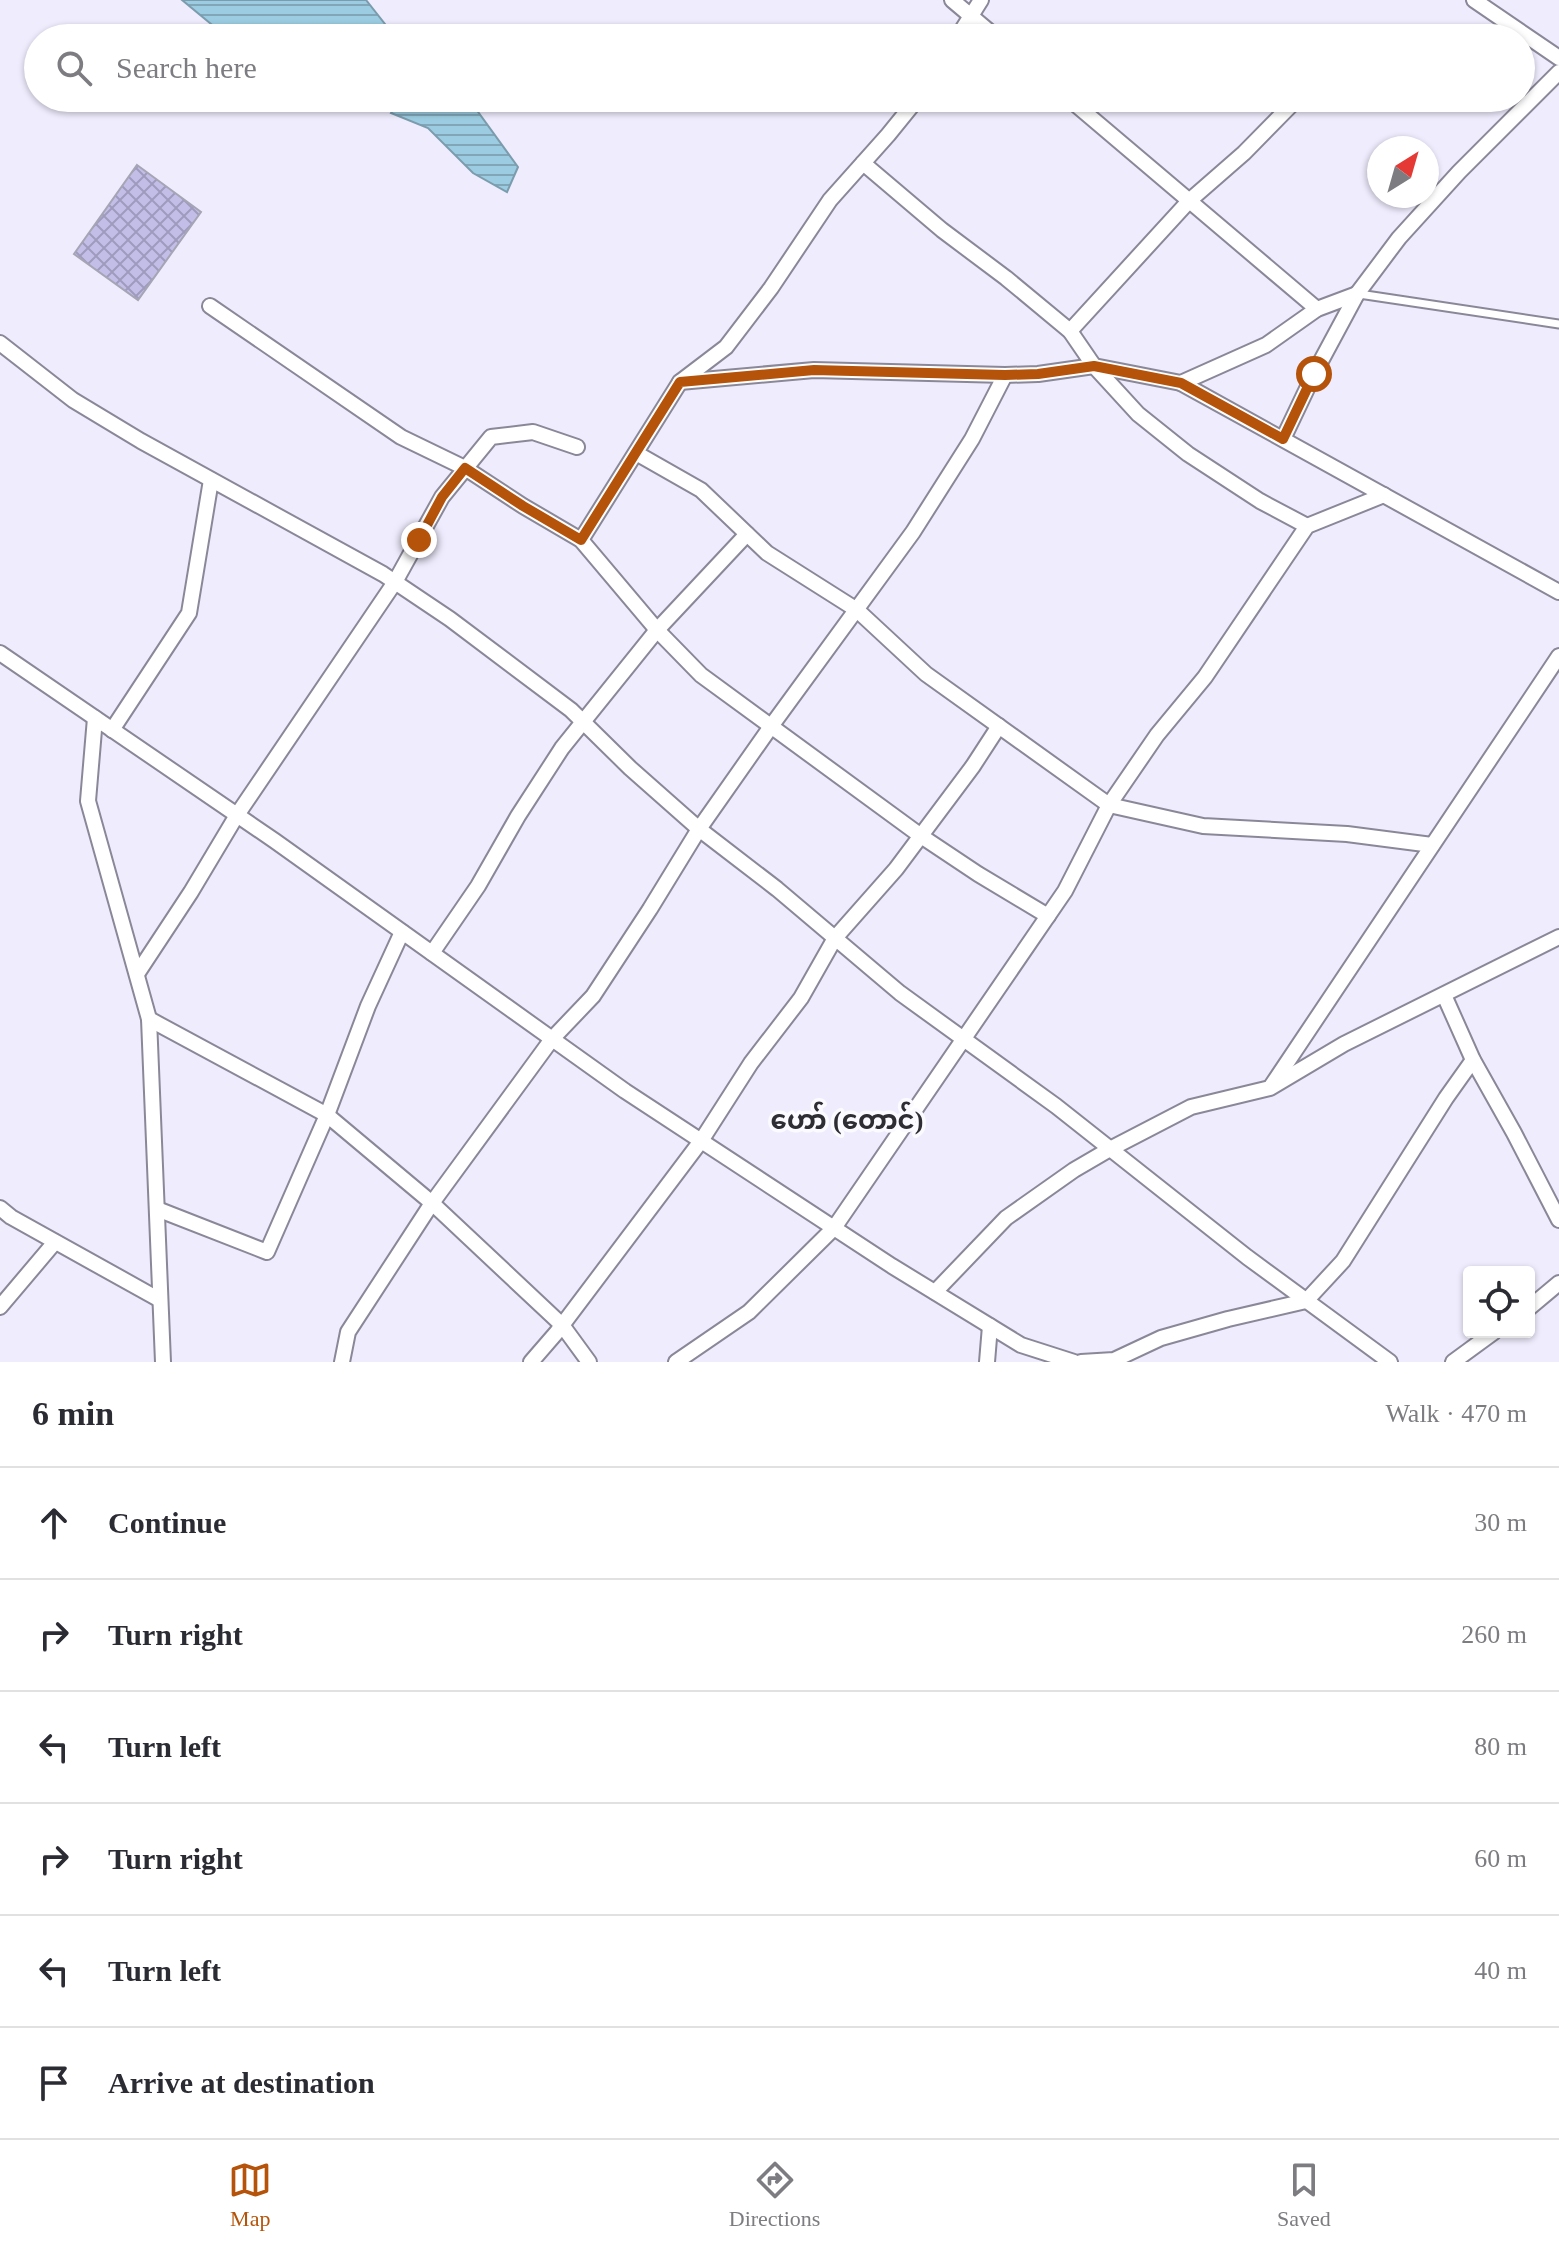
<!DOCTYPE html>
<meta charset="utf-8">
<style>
:root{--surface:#fff;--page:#f7f7f7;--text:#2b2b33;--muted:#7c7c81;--line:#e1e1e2;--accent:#b45309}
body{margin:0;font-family:"Times New Roman","Noto Sans Myanmar",serif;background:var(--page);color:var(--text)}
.controls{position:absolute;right:24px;bottom:24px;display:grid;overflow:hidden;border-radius:8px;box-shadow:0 2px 6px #0004}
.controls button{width:72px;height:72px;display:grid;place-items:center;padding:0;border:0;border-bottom:2px solid var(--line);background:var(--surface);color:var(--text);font:40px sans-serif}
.compass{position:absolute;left:1367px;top:136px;width:72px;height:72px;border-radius:50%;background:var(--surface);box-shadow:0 2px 6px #0004;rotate:37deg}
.stop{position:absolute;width:24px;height:24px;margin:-18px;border:6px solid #b45309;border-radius:50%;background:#fff}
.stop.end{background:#b45309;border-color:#fff;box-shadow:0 2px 8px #0008}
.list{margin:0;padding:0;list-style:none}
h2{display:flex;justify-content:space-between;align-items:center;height:104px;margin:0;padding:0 32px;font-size:34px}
h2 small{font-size:26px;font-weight:400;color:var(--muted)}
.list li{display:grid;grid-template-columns:52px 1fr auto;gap:24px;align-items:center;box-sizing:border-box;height:112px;padding:0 32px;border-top:2px solid var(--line)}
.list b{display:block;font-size:30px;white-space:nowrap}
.list em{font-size:26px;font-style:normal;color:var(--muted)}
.icon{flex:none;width:44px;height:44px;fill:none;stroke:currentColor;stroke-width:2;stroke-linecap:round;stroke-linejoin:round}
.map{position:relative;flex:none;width:1559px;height:1362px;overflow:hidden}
.search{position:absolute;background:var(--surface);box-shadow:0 2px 6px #0004;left:24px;right:24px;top:24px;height:88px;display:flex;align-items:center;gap:20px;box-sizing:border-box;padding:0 28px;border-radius:44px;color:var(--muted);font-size:30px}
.sheet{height:776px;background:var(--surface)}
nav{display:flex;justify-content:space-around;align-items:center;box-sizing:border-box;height:112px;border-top:2px solid var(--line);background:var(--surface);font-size:22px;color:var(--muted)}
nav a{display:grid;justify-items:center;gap:4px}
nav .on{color:var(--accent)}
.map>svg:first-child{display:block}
.water{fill:url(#water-rules);stroke:#7b9cad;stroke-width:2}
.building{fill:url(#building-cross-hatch);stroke:#a6a5b5;stroke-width:2}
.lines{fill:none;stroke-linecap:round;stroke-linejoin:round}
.service-casing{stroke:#8a8898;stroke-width:11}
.minor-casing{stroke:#8a8898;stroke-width:18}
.service{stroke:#fff;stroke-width:7}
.minor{stroke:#fff;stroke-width:14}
.route{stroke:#b45309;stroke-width:10}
.labels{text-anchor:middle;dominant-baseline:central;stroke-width:7;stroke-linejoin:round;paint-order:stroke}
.quarter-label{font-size:26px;font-weight:bold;fill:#2d2d33;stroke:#fbfbff}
</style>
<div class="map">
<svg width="1559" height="1362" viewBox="0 0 1559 1362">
<defs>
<pattern id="water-rules" width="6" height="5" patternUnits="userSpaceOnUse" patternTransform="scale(2)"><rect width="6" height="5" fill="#9ccce1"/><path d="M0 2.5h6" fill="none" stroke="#80a6b7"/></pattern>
<pattern id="building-cross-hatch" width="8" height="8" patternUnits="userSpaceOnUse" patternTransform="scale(2)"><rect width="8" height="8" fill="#c3bee8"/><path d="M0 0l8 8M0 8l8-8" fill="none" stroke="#9f9bbd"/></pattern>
</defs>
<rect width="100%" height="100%" fill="#eeecfd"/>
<g class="water">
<polygon points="182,0 366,0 396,38 228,38"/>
<polygon points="402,98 468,98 518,167 507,192 473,173 428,128 391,113"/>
</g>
<polygon class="building" points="137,165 201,212 138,300 74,254"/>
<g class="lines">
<g class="service-casing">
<polyline id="service" points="1359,294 1559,324"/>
</g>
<g class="minor-casing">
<g id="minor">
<polyline points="952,0 997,38"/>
<polyline points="1474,0 1559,58"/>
<polyline points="957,38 981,0"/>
<polyline points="1068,98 1317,309"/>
<polyline points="863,163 942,230 1006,278 1070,331 1094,366 1138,414 1188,454 1260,501 1307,526"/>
<polyline points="210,306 401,437 465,468 523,506 581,540 657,630 701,675 921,836 978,874 1048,916"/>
<polyline points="1070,331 1189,201 1244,153 1298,98"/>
<polyline points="0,343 73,400 141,441 383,574 450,619 571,710 630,768 699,829 777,889 900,993 1056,1106 1247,1257 1390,1362"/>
<polyline points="680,382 814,370 1005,375 1038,374 1094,366 1181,383 1266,345 1317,309 1357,294"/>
<polyline points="1181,383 1559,592"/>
<polyline points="1283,439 1314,374 1357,294 1399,238 1459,172 1559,72"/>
<polyline points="636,453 701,490 767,553 857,610 926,674 1109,805 1203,826 1347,834 1432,845"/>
<polyline points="581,540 680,382 726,347 771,288 830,200 888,135 918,98"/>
<polyline points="0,653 275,841 625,1091 892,1266 1021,1345 1074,1362"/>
<polyline points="95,718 88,801 149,1019 163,1362"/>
<polyline points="112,730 189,613 211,480"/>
<polyline points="432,953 478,886 518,816 562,748 657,630 747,534"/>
<polyline points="137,974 191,892 237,815 395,582 442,497 491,437 533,432 577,447"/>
<polyline points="1444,995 1473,1060 1514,1133 1559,1220"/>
<polyline points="149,1019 327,1115 432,1203 562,1325 589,1362"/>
<polyline points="1272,1085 1559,656"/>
<polyline points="0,1208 11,1217 160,1300"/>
<polyline points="157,1209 267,1252 327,1115 368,1006 402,932"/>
<polyline points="935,1292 1006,1218 1074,1170 1110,1149 1191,1107 1270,1088 1344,1044 1559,937"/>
<polyline points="0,1307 55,1242"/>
<polyline points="1529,1308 1559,1283"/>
<polyline points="342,1362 348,1332 432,1203 552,1039 593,996 650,909 699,829 772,725 913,532 972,439 1005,375"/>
<polyline points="531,1362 557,1332 701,1141 751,1063 801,998 835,938 896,869 973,766 999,726"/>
<polyline points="676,1362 749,1312 834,1228 1065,891 1109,805 1157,735 1205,677 1307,526 1384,495"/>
<polyline points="987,1362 990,1326"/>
<polyline points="1081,1362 1114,1360 1161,1338 1228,1319 1306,1301 1343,1261 1446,1098 1473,1060"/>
<polyline points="1453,1362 1494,1332"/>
</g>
</g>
<use href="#service" class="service"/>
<use href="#minor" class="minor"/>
</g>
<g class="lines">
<polyline class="route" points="419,540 442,497 465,468 523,506 581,540 680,382 814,370 1005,375 1038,374 1094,366 1181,383 1283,439 1314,374"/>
</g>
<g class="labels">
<g class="quarter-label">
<text x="847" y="1120">ဟော် (တောင်)</text>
</g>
</g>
</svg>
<div class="controls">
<button><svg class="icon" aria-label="locate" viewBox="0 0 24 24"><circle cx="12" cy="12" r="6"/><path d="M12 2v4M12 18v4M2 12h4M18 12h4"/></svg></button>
</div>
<svg class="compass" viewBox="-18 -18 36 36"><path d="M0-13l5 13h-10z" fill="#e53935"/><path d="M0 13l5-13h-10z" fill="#7c7c81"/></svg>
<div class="stop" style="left:1314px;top:374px"></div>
<div class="stop end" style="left:419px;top:540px"></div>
<div class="search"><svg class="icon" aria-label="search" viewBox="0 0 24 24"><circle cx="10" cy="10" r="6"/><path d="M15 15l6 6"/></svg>Search here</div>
</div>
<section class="sheet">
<h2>6 min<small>Walk · 470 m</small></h2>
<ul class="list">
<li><svg class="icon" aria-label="ahead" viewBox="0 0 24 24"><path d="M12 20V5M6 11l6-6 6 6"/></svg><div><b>Continue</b></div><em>30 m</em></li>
<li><svg class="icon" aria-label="right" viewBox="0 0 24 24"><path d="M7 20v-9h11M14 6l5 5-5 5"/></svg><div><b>Turn right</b></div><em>260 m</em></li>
<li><svg class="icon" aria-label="left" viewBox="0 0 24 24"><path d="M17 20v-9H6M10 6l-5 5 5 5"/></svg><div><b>Turn left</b></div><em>80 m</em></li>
<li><svg class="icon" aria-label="right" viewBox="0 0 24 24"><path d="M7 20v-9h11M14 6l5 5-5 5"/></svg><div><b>Turn right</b></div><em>60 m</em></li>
<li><svg class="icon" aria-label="left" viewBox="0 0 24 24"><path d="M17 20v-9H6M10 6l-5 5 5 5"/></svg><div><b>Turn left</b></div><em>40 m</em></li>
<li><svg class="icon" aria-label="arrive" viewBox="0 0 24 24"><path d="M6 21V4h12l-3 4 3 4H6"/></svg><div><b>Arrive at destination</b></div></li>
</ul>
</section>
<nav>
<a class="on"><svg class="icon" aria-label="map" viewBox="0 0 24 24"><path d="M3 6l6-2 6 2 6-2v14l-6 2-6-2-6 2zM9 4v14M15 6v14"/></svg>Map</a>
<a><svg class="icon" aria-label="directions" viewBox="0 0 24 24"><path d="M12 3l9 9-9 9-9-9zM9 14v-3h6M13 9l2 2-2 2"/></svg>Directions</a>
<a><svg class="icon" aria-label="saved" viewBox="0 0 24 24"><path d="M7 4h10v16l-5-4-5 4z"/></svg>Saved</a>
</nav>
